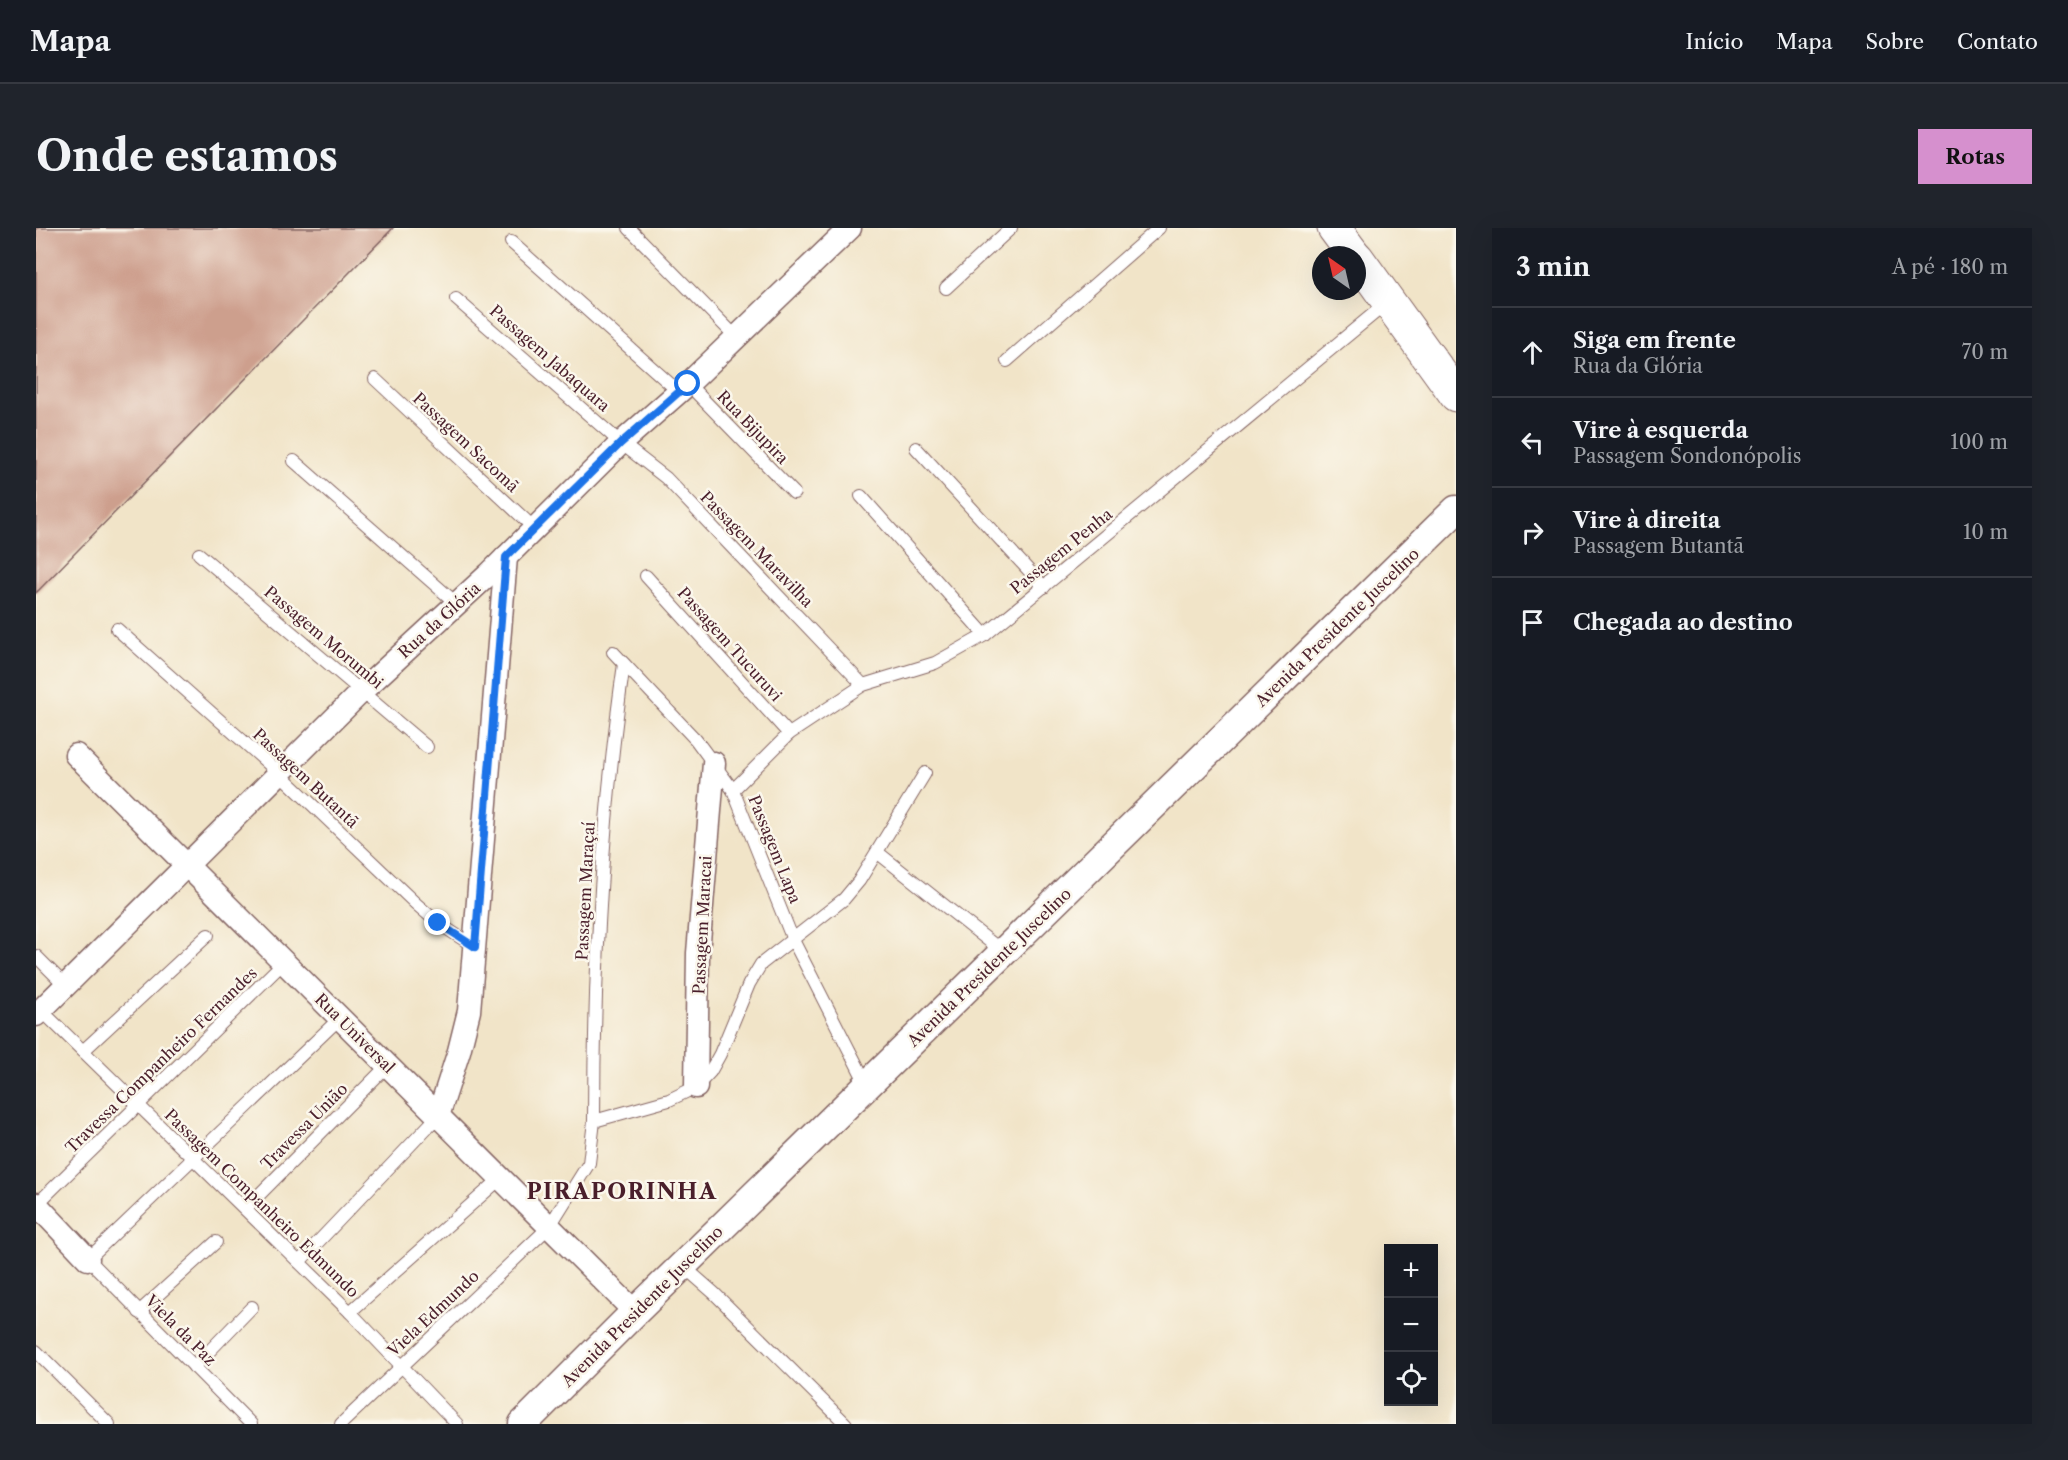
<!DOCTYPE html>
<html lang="pt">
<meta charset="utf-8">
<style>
:root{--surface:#171b24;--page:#20242c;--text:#f1f3f6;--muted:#9ea1a6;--line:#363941;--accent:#d690ce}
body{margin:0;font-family:"Libre Caslon Text",serif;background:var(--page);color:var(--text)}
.controls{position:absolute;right:18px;bottom:18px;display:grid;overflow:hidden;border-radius:0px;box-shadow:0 6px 24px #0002}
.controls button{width:54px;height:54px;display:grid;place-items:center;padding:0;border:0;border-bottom:2px solid var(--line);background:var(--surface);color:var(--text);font:30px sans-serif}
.compass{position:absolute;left:1276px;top:18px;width:54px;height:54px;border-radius:50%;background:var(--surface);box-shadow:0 6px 24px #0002;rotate:326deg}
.stop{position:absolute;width:18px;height:18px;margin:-14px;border:4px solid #1a73e8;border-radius:50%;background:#fff}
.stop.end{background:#1a73e8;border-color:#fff;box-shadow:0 2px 6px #0008}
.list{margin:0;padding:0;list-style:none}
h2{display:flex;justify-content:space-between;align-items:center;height:78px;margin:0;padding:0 24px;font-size:26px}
h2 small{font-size:20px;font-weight:400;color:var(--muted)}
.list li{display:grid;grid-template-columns:39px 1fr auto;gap:18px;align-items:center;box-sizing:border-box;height:90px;padding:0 24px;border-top:2px solid var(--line)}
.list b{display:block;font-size:22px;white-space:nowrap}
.list p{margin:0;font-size:20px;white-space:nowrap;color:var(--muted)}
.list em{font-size:20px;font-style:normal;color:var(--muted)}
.icon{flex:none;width:33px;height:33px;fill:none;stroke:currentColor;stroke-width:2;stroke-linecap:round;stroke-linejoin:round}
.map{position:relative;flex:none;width:1420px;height:1196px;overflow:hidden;border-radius:0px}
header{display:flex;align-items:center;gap:36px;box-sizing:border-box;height:84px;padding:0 30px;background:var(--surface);border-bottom:2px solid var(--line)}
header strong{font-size:28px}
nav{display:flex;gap:33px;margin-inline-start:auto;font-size:21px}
.intro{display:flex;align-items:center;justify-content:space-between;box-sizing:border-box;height:144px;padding:0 36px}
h1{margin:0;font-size:42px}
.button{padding:15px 27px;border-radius:0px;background:var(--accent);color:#111;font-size:21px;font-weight:700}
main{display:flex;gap:36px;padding:0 36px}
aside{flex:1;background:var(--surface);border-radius:0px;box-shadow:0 6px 24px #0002}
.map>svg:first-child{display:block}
.building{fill:#cd9f8d}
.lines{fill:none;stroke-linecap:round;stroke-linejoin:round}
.service-casing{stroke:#846462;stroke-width:14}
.minor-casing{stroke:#846462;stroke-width:25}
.tertiary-casing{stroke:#846462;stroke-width:31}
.secondary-casing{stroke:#846462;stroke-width:35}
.service{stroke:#fff;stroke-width:12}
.minor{stroke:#fff;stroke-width:22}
.tertiary{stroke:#fff;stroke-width:28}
.secondary{stroke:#fff;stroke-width:33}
.route{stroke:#1a73e8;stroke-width:8}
.labels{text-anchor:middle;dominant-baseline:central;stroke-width:5;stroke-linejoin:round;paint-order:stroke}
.street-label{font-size:16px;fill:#4a1f2b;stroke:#fbf7ec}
.district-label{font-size:22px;font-weight:bold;letter-spacing:1.5px;fill:#4a1f2b;stroke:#fbf7ec}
</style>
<header>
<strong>Mapa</strong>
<nav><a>Início</a><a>Mapa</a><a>Sobre</a><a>Contato</a></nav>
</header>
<div class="intro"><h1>Onde estamos</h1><a class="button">Rotas</a></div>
<main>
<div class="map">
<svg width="1420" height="1196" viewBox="0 0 1420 1196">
<rect width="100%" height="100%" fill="#fbf7ec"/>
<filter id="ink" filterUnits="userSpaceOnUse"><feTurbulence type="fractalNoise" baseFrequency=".0167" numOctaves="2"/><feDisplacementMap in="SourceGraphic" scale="12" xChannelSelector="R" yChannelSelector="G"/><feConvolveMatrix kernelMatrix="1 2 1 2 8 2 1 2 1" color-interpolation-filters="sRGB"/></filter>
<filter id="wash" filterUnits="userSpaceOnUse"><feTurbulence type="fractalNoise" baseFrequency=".008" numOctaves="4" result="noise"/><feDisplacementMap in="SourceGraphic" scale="24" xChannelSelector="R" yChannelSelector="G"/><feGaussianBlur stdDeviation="1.35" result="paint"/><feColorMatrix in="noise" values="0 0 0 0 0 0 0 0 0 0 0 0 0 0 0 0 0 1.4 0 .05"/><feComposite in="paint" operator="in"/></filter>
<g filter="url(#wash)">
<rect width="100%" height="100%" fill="#f1e4c8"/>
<g id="blocks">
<polygon class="building" points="0,0 357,0 0,365"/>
</g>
</g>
<g filter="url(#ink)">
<use href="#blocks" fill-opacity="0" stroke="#846462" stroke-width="1.5"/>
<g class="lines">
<g class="service-casing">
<g id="service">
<polyline points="593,0 701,110"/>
<polyline points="475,14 643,164"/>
<polyline points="910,60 975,0"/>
<polyline points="420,71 585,215 630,250 827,457"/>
<polyline points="971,133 1123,0"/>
<polyline points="339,151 499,301"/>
<polyline points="652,156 758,265"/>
<polyline points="880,220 1008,359"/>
<polyline points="258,233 421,376"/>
<polyline points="825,268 949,407"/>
<polyline points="163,326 391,519"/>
<polyline points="610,348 753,506"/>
<polyline points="81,401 244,546 379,675 402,695 439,719"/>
<polyline points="577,424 660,512 697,562 757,712 831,857"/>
<polyline points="697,562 753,506 827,457 899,435 949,407 1352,74"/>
<polyline points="841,624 967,724"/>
<polyline points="0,728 29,757"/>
<polyline points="5,782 314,1084 421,1196"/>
<polyline points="47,823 172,707"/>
<path d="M558,893C558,740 566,587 588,436"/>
<polyline points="0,977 248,734"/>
<polyline points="209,981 352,837"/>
<polyline points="263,1034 402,888"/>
<polyline points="646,1037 678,1065 810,1196"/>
<polyline points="103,1084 180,1014"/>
<polyline points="314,1084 465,950"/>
<polyline points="0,1123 73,1196"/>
<polyline points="158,1139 216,1079"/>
<polyline points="215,1196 52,1031 304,790"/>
<polyline points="305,1196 513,999 553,935 558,893 633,872 660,859 674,844 684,826 713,756 725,736 808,671 823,653 889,545"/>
</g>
</g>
<g class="minor-casing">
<g id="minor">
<polyline points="40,527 599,1084"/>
<polyline points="0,787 327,462 453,346 585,215 652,156 814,0"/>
<polyline points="660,859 662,725 678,535"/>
<polyline points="402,888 423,823 433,783 470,329"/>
<polyline points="0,976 52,1031"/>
</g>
</g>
<g class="tertiary-casing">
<polyline id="tertiary" points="487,1196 599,1084 1420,282"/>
</g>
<g class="secondary-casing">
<g id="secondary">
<polyline points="1298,0 1318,27"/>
<polyline points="1321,30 1420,167"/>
</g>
</g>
<use href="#service" class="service"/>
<use href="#minor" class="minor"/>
<use href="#tertiary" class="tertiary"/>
<use href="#secondary" class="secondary"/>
</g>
</g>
<g class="lines" filter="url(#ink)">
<polyline class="route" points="402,695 439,719 470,329 585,215 652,156"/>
</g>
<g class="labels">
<g class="street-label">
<text transform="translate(514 130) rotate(41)">Passagem Jabaquara</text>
<text transform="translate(717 199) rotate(46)">Rua Bijupira</text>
<text transform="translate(430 214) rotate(43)">Passagem Sacomã</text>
<text transform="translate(721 321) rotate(46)">Passagem Maravilha</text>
<text transform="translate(1025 323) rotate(-39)">Passagem Penha</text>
<text transform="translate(403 392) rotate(-42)">Rua da Glória</text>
<text transform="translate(1301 399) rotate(-44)">Avenida Presidente Juscelino</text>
<text transform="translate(288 409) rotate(40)">Passagem Morumbi</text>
<text transform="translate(694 416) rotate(48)">Passagem Tucuruvi</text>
<text transform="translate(270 550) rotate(43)">Passagem Butantã</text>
<text transform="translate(739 621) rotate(68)">Passagem Lapa</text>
<text transform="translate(549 663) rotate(-87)">Passagem Maraçaí</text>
<text transform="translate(666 697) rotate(-87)">Passagem Maracai</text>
<text transform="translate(953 739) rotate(-44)">Avenida Presidente Juscelino</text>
<text transform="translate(319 805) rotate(45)">Rua Universal</text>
<text transform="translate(125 832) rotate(-44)">Travessa Companheiro Fernandes</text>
<text transform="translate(268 898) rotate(-45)">Travessa União</text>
<text transform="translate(226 975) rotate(44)">Passagem Companheiro Edmundo</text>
<text transform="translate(606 1078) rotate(-45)">Avenida Presidente Juscelino</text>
<text transform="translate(397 1085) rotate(-43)">Viela Edmundo</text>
<text transform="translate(145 1102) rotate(45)">Viela da Paz</text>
</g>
<g class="district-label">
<text x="586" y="963">PIRAPORINHA</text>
</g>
</g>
</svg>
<div class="controls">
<button>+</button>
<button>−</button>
<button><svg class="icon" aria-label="locate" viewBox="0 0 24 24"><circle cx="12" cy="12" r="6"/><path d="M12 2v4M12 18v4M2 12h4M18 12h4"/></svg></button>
</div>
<svg class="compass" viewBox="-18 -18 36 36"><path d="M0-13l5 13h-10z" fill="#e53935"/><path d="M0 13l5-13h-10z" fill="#9ea1a6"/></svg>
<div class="stop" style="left:652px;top:156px"></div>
<div class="stop end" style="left:402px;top:695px"></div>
</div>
<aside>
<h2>3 min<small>A pé · 180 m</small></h2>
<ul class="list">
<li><svg class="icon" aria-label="ahead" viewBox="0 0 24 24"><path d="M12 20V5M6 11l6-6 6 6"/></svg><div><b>Siga em frente</b><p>Rua da Glória</p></div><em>70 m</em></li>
<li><svg class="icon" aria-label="left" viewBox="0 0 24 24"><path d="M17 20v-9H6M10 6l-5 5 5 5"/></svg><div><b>Vire à esquerda</b><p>Passagem Sondonópolis</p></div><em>100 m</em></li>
<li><svg class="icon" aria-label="right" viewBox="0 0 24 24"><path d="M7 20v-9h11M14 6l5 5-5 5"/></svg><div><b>Vire à direita</b><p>Passagem Butantã</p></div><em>10 m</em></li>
<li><svg class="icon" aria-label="arrive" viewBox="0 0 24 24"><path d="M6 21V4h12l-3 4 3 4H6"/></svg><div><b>Chegada ao destino</b></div></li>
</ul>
</aside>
</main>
